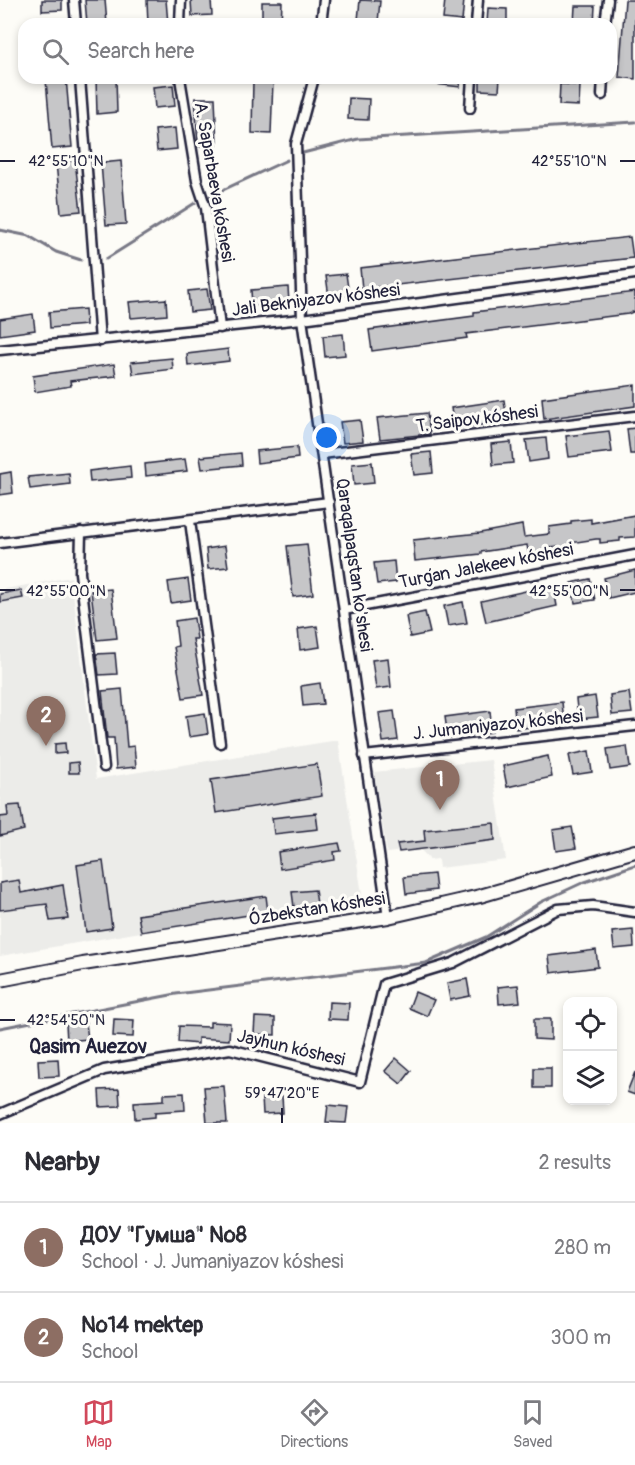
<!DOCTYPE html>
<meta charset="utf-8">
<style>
:root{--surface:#fff;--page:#f2f2f3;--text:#2b2b33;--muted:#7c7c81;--line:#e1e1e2;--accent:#d1495b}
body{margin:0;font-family:Pangolin,sans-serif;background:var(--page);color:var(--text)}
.controls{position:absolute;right:18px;bottom:18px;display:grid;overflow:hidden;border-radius:12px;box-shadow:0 3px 9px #0003}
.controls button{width:54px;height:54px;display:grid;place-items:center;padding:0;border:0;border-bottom:2px solid var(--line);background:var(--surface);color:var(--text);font:30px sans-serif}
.you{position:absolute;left:327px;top:438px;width:21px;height:21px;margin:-15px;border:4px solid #fff;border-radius:50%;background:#1a73e8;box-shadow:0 0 0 9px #1a73e833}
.badge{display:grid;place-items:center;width:39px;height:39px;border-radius:50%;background:var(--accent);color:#fff;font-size:20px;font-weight:700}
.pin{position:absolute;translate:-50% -50px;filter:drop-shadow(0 2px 3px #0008)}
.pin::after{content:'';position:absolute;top:32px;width:21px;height:18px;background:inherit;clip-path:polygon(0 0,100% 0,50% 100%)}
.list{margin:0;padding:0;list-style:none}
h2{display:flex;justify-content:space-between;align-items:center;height:78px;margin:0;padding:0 24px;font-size:26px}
h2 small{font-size:20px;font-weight:400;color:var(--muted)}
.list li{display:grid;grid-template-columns:39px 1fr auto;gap:18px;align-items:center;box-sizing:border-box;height:90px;padding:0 24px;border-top:2px solid var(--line)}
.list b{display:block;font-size:22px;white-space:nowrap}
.list p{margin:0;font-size:20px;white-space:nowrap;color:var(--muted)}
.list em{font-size:20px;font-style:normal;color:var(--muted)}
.icon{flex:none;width:33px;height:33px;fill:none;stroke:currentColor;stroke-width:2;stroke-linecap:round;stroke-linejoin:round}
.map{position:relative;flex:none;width:635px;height:1123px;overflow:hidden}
.search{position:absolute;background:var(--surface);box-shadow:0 3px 9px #0003;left:18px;right:18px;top:18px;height:66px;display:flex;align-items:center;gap:15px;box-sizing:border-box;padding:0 21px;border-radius:18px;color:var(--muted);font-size:22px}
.sheet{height:258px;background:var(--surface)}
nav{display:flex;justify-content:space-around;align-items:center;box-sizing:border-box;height:84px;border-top:2px solid var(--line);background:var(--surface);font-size:16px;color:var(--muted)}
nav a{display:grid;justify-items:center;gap:3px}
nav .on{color:var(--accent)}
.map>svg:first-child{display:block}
.built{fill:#ecece9}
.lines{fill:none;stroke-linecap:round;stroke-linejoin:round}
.stream{stroke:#787885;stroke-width:3}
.building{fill:#c6c6c8;stroke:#22223b;stroke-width:1.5}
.street-casing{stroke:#22223b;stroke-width:13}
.secondary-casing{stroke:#22223b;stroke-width:16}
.street{stroke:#fdfcf7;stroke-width:8}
.secondary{stroke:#fdfcf7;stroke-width:12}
.ticks{fill:none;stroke:#22223b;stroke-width:2}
.labels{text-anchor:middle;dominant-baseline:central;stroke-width:6;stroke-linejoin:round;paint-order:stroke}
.street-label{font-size:18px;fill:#22223b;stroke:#fdfcf7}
.neighbourhood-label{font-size:20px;font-weight:bold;fill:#22223b;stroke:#fdfcf7}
.ticks-label{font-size:15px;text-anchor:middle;fill:#22223b;stroke:#fdfcf7;stroke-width:6;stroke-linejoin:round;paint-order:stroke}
</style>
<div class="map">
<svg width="635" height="1123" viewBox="0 0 635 1123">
<rect width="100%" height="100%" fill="#fdfcf7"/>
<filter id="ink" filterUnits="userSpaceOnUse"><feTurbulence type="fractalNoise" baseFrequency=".0167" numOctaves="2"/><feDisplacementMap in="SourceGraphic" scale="12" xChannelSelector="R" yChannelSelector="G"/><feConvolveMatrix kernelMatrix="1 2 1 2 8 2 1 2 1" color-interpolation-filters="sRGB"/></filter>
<g filter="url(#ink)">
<g class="built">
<polygon points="71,577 96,779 338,740 363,901 141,932 0,956 0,590"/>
<polygon points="491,760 506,860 439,868 438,859 430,860 420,849 387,853 374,772"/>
</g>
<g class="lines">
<g class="stream">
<polyline points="303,153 358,139 635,122"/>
<polyline points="210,196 287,160"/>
<polyline points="0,230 29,236 56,252 81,260"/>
<polyline points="106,259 195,203"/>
<polyline points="0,1028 176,994 426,963 486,937 541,902 582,883 635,865"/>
</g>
</g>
<g class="building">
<polygon points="42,0 62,0 62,10 42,11"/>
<polygon points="85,0 105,0 107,24 87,24"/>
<polygon points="147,0 166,0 168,24 148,24"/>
<polygon points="191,0 211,0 212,15 192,16"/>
<polygon points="360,0 380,1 378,22 358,20"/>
<polygon points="445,0 464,0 462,21 443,19"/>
<polygon points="625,0 635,0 635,79 619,77"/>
<polygon points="262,2 282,2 281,24 262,23"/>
<polygon points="575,6 595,6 594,24 574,24"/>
<polygon points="488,8 507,9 507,24 487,24"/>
<polygon points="66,78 72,147 52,149 46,80"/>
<polygon points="96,78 116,78 117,112 97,114"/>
<polygon points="427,78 461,78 460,87 427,83"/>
<polygon points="480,78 500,78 499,91 480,90"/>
<polygon points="253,79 273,80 271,134 252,133"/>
<polygon points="560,84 580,85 579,106 559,105"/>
<polygon points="173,85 175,106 155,108 153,87"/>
<polygon points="195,98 215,98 217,145 198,146"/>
<polygon points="349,98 369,99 368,120 348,119"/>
<polygon points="175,128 177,149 157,151 155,130"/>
<polygon points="75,161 81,211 61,213 56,163"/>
<polygon points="121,161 126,224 106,225 101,163"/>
<polygon points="630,237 633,258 362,289 360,268"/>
<polygon points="346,274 349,295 329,297 326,276"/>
<polygon points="288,287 289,303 252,306 251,290"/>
<polygon points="207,289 210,310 190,312 188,291"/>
<polygon points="635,292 635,311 628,314 466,334 467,338 372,351 369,330 474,316 474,312"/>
<polygon points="166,299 167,315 131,318 129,302"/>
<polygon points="85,309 86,325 50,328 49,312"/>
<polygon points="33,314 35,330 0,335 0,319"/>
<polygon points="343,334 345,355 325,357 323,336"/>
<polygon points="228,349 229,361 188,366 187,354"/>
<polygon points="172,358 173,369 133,374 131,362"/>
<polygon points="114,364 116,376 70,381 71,386 35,392 33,376"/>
<polygon points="635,385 635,406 544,419 542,398"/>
<polygon points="504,400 507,421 454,429 451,408"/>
<polygon points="427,413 430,434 380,439 377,418"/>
<polygon points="360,420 363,441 343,443 340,422"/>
<polygon points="635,428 635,454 630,454 627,429"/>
<polygon points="609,431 612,452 569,457 566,436"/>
<polygon points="546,438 548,459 529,462 526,440"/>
<polygon points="511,442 513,463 493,465 491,444"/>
<polygon points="297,447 298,458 257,463 256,451"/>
<polygon points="431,452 433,473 414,475 411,454"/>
<polygon points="241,453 242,465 202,469 200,457"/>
<polygon points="185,459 187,471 146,476 145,464"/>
<polygon points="372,462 374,483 354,485 352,464"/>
<polygon points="130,466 131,478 90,482 89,471"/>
<polygon points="11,472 13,493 0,495 0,474"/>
<polygon points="69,473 70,484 30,489 28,477"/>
<polygon points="635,515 635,537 620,538 620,541 600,543 600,539 596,539 570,543 571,546 548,548 548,555 529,557 527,545 481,552 481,554 415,561 413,540 480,533 522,525 524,537 549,534 549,527 571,524 571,521 591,519 591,523"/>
<polygon points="307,544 313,594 293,597 287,546"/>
<polygon points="225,546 228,567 208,569 206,549"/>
<polygon points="394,561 396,582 377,584 374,563"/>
<polygon points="635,570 635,592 609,598 604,578"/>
<polygon points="188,579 191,600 171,603 168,582"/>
<polygon points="590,579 595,600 575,603 571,583"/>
<polygon points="553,585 557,606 486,622 481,601"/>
<polygon points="111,589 117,638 97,640 91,591"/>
<polygon points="21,590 23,598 0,602 0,594"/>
<polygon points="463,602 467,623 448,626 444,606"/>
<polygon points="425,612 430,633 410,637 406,616"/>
<polygon points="194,618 197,639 193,639 203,695 183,698 174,647 178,646 175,621"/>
<polygon points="317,626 320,647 300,650 298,629"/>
<polygon points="115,653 117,674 99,675 96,654"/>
<polygon points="388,658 391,687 376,689 372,660"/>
<polygon points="320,683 323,704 303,706 301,686"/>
<polygon points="122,689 127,747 134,746 136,767 116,769 114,738 107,738 102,691"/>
<polygon points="629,692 632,713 612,715 610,695"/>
<polygon points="595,696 598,717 578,719 576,699"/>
<polygon points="562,702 564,723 516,729 514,708"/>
<polygon points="394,711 398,740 383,742 379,713"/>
<polygon points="490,711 492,732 448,738 445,717"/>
<polygon points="205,713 208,734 189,737 186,716"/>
<polygon points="65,743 66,753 55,754 55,744"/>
<polygon points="627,746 630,767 610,770 607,749"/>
<polygon points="589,751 592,772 573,775 569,755"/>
<polygon points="548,756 552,777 507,787 503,766"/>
<polygon points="78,762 79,773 69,773 69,763"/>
<polygon points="317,764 322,796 216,813 211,780"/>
<polygon points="20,805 24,830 0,836 0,817 8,816 7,806"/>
<polygon points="316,813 318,829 274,834 272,818"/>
<polygon points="494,823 495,840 399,852 397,844 425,841 424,830"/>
<polygon points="572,827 576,848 556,851 553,830"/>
<polygon points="339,843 341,851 334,852 335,860 280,869 278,852"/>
<polygon points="103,861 112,928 86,932 77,865"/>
<polygon points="434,874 436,890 406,894 404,877"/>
<polygon points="19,880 21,893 63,885 68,919 50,921 47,904 0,910 0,883"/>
<polygon points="315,890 317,904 294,907 292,892"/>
<polygon points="266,896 268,912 141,932 138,915"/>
<polygon points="633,930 634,947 614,949 612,932"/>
<polygon points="596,950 598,967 551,973 549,956"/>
<polygon points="467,979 470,996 450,1000 447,983"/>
<polygon points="518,985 520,1002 499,1004 498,987"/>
<polygon points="415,992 434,1000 427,1016 409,1008"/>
<polygon points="329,1002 349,1003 348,1020 328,1019"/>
<polygon points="255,1017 275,1018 275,1035 254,1034"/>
<polygon points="114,1019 134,1020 133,1037 113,1036"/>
<polygon points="534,1019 551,1019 551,1040 534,1039"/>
<polygon points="86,1022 88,1039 67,1041 66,1024"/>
<polygon points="210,1022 230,1023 229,1040 198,1038 198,1044 178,1042 179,1026 210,1027"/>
<polygon points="396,1058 411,1071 401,1084 385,1071"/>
<polygon points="58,1059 59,1076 39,1077 38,1060"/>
<rect x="534" y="1068" width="17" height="20"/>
<polygon points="635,1072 635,1095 627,1092"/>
<polygon points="224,1086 227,1123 207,1123 204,1087"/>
<polygon points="119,1089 120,1106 100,1107 99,1090"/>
<polygon points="184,1093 185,1110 155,1112 155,1117 135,1119 134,1102 164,1100 164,1094"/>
<polygon points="282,1096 283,1113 263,1114 262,1097"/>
<polygon points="328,1105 348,1107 346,1123 326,1122"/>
</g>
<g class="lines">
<g class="street-casing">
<g id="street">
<polyline points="74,0 76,24"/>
<polyline points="180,24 181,0"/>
<polyline points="321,24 324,0"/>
<polyline points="476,24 478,0"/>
<polyline points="605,24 608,0"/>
<polyline points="80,78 100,341"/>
<polyline points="180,78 197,181 206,208 220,328"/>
<polyline points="314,78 296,144 302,319 388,917"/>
<polyline points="602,95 603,78"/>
<polyline points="470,108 472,78"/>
<polyline points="0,350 302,319 635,274"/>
<polyline points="322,454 635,416"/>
<polyline points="190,521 220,743"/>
<polyline points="81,532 80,573 104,767"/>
<polyline points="0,543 329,502"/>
<polyline points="344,610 635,555"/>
<polyline points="364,756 635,726"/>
<polyline points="0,1114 104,1070 230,1049 360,1082 384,984 453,963 558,909 593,906 635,912"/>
</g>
</g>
<g class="secondary-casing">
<polyline id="secondary" points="0,980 83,964 388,917 480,896 635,851"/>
</g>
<use href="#street" class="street"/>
<use href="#secondary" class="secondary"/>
</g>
</g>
<path class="ticks" d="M0,161H15M620,161H635M0,590H15M620,590H635M0,1020H15M282,1108V1123"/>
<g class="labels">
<g class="street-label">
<text transform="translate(214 182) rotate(80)">A. Saparbaeva kóshesi</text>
<text transform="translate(316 300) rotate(-7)">Jali Bekniyazov kóshesi</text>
<text transform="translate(477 419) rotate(-7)">T. Saipov kóshesi</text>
<text transform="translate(354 565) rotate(82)">Qaraqalpaqstan ko'shesi</text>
<text transform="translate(486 566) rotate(-11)">Turǵan Jalekeev kóshesi</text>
<text transform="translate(498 725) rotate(-6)">J. Jumaniyazov kóshesi</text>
<text transform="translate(317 909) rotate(-9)">Ózbekstan kóshesi</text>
<text transform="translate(291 1048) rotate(13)">Jayhun kóshesi</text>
</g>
<g class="neighbourhood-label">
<text x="88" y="1046">Qasim Auezov</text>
</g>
</g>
<g class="ticks-label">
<text x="66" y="166">42°55'10"N</text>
<text x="569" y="166">42°55'10"N</text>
<text x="66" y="596">42°55'00"N</text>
<text x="569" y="596">42°55'00"N</text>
<text x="66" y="1025">42°54'50"N</text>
<text x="282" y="1098">59°47'20"E</text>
</g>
</svg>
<div class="controls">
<button><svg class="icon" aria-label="locate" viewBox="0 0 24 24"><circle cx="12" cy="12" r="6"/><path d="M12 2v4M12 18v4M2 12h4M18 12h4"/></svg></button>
<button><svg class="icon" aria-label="layers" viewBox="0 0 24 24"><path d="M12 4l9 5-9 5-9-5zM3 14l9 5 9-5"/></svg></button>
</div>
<div class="you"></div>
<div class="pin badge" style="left:440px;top:810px;background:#8d6e63">1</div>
<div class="pin badge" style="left:46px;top:746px;background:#8d6e63">2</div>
<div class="search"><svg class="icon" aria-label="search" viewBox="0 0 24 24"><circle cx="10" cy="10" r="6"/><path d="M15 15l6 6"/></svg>Search here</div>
</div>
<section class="sheet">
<h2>Nearby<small>2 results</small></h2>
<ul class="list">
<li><span class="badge" style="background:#8d6e63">1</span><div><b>ДОУ &quot;Гумша&quot; №8</b><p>School · J. Jumaniyazov kóshesi</p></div><em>280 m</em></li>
<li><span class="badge" style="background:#8d6e63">2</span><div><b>№14 mektep</b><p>School</p></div><em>300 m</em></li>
</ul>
</section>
<nav>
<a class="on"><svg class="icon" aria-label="map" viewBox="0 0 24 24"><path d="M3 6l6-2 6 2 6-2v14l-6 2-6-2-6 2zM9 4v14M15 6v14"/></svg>Map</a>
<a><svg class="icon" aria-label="directions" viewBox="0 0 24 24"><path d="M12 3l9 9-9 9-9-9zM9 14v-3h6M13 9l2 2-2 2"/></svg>Directions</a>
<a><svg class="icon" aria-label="saved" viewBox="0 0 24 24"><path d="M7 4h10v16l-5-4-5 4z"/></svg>Saved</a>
</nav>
